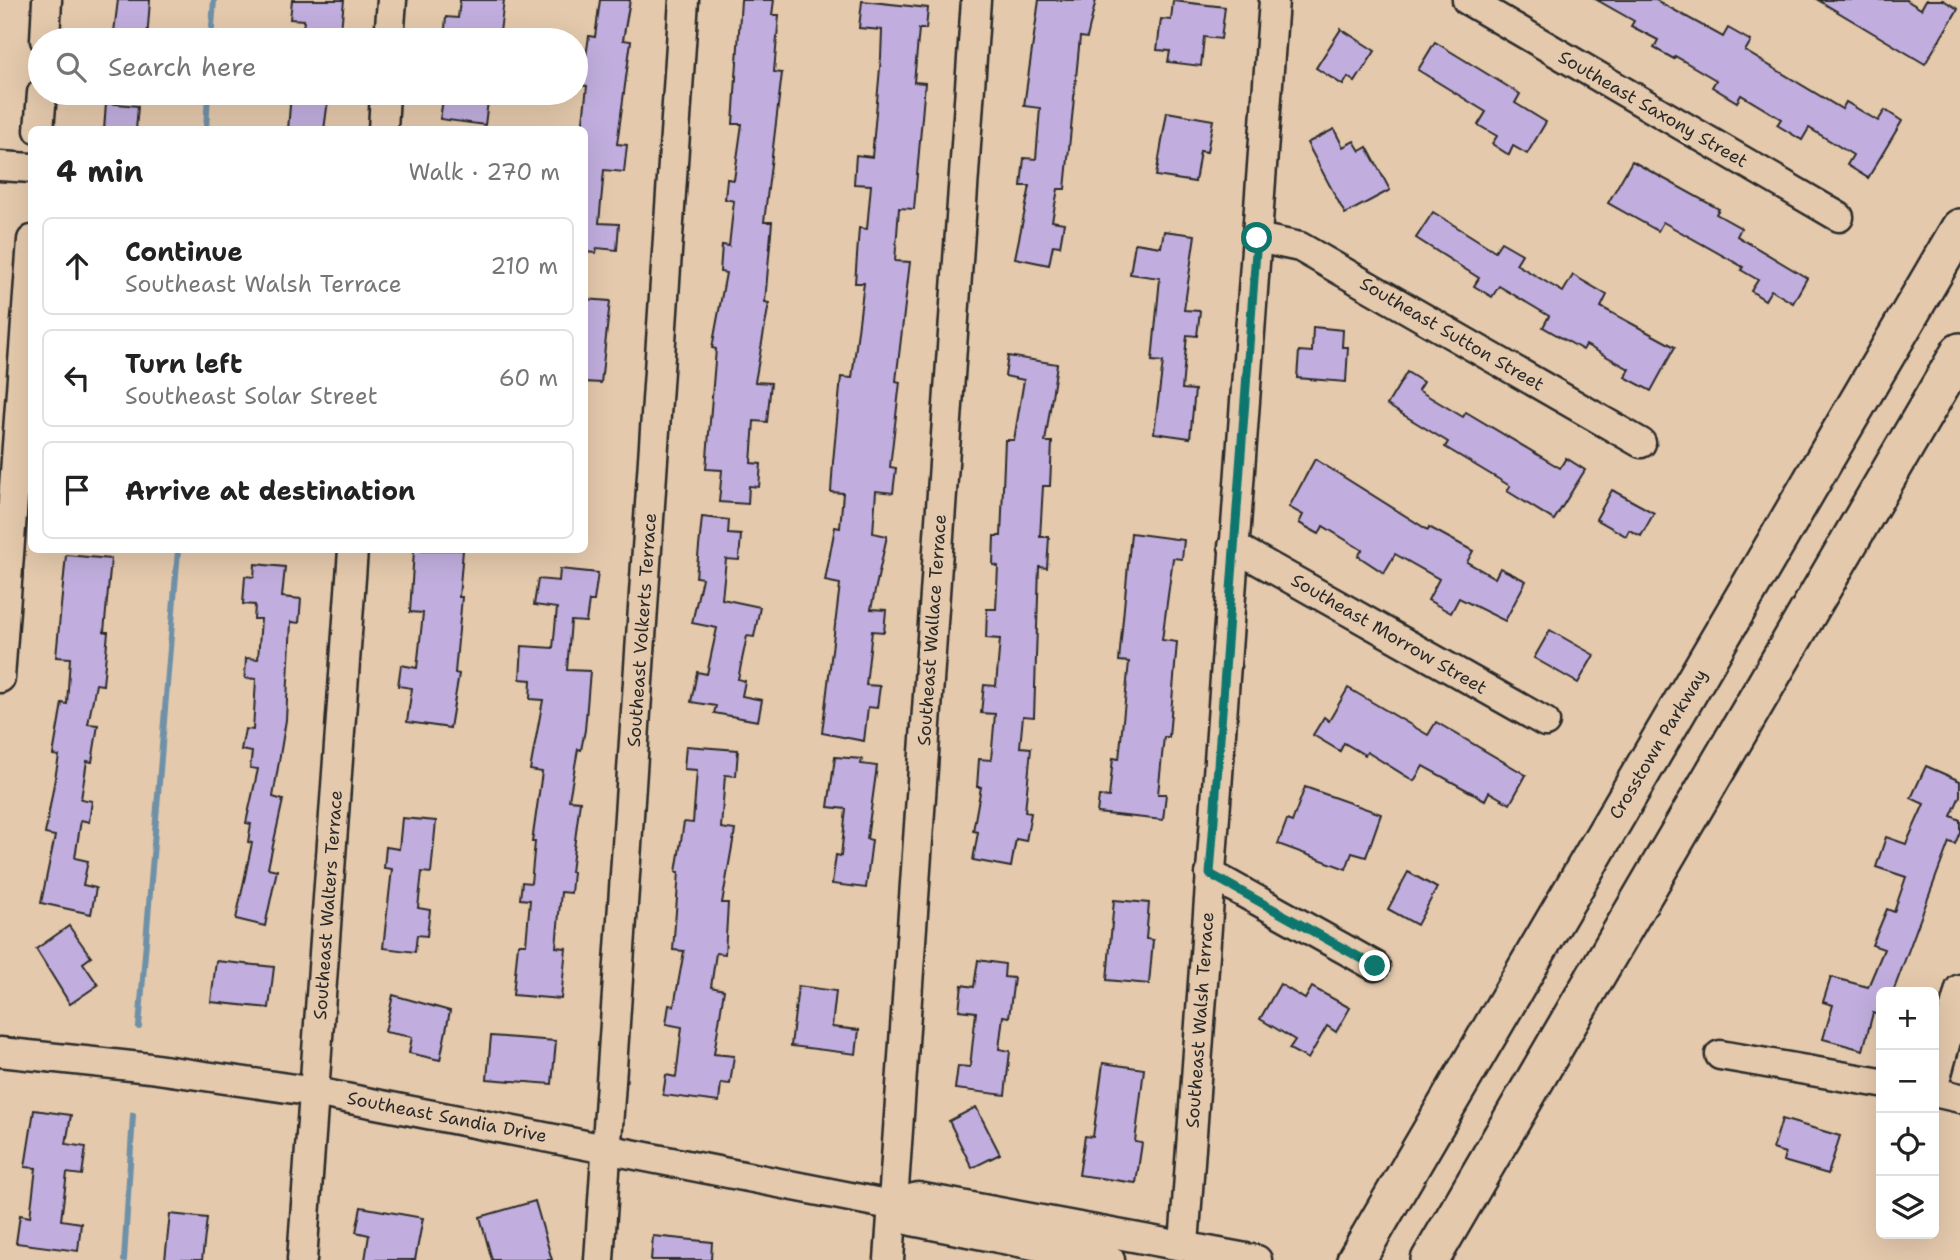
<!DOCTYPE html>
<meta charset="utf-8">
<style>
:root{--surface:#fff;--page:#f2f2f2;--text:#222;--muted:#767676;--line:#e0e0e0}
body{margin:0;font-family:"Shantell Sans",sans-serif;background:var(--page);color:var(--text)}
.controls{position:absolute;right:21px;bottom:21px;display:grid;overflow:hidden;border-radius:10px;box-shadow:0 7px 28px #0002}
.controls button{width:63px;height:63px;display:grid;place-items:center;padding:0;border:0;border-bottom:2px solid var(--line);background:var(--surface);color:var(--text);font:35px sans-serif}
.stop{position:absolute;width:21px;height:21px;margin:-16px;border:5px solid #0f766e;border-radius:50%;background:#fff}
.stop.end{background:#0f766e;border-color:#fff;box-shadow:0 2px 7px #0008}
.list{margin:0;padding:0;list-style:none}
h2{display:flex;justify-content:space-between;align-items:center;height:91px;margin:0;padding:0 28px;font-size:30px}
h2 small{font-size:23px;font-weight:400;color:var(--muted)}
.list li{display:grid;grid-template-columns:46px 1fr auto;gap:21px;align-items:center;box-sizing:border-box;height:98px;margin:0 14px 14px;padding:0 14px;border:2px solid var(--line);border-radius:10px}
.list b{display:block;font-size:26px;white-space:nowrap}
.list p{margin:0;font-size:23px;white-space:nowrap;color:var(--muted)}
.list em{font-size:23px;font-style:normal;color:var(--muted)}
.icon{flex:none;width:38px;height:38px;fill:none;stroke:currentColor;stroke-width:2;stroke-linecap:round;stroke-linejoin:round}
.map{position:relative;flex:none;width:1960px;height:1260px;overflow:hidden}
.search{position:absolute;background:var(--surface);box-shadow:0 7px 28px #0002;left:28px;top:28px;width:560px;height:77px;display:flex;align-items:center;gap:18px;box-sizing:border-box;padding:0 24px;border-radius:38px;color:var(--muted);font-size:26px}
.panel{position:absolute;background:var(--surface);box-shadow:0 7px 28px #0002;left:28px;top:126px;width:560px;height:427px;border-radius:10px}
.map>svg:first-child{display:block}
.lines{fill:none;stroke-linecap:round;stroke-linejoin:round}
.stream{stroke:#6e91a8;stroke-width:6}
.building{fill:#c1aede;stroke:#2b2b2b;stroke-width:2}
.minor-casing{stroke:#2b2b2b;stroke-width:33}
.major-casing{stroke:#2b2b2b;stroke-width:42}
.minor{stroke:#e4c9ac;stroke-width:28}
.major{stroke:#e4c9ac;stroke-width:37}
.route{stroke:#0f766e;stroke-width:9}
.labels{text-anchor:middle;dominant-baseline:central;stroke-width:7;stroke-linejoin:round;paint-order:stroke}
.street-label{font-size:18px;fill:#2b2b2b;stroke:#e4c9ac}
</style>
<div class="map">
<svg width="1960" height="1260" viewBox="0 0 1960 1260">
<rect width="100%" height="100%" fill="#e4c9ac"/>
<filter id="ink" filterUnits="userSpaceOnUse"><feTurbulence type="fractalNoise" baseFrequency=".0143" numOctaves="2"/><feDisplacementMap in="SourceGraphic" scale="14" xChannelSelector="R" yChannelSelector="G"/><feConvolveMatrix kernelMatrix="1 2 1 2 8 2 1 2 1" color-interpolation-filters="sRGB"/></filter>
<g filter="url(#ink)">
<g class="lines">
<g class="stream">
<polyline points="211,40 214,0"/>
<polyline points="206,130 208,93"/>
<polyline points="139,1027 178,550"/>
<polyline points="124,1260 133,1115"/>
</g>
</g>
<g class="building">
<polygon points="118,0 150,0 147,40 113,40"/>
<polygon points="292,0 344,0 340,40 302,40 304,20 290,19"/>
<polygon points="460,0 504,0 499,40 444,40 446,17 458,18"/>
<polygon points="600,0 630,0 623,40 631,41 617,144 627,145 624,172 604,170 599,223 619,224 617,250 597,248 596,253 584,252 582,130 587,86 576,85 576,69 584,70 589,36 595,37"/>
<polygon points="741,0 774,0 772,15 779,15 774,72 782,73 764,222 772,222 765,302 769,303 755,382 771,383 767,422 754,421 751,463 761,464 759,487 749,486 748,504 719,502 722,470 706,469 716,349 712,348 726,273 720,272 722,245 729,246 734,201 725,199 727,179 734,180 742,124 733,124"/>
<polygon points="1039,0 1096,0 1087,38 1080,37 1065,189 1058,189 1052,221 1064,223 1060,246 1053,245 1049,265 1015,258 1030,186 1021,186 1024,158 1036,159 1040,108 1024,106"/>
<polygon points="1597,0 1656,0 1723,37 1728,28 1751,41 1745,51 1842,109 1846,102 1878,121 1885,110 1902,121 1868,178 1847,165 1853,155 1809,128 1802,140 1777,125 1781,119 1741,95 1737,102 1712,87 1716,80 1675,56 1674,59 1654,48 1658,40 1631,26 1634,21"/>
<polygon points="1818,0 1906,0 1921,9 1926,0 1943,0 1958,9 1925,64"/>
<polygon points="862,1 928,8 926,29 919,29 914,82 925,83 914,209 899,208 895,261 910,262 896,381 900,382 890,467 896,468 893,493 876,491 873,533 887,536 871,609 886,610 884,632 872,631 866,685 880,686 877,708 868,707 864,741 822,733 840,584 825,581 835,527 840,528 843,493 831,492 833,462 841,377 852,378 864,283 855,283 859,228 867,229 871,185 854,184 856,155 872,157 881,57 882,30 859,28"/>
<polygon points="1173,1 1225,7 1221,39 1204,37 1201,66 1168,62 1170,51 1157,50 1161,19 1171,20"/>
<polygon points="1341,29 1375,51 1355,82 1348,77 1343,85 1316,68"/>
<polygon points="1435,42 1520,94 1515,103 1546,122 1527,154 1513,146 1509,155 1492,144 1497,136 1478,125 1486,112 1418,70"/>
<polygon points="291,93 329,93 324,130 288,130"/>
<polygon points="444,93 489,93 485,125 440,119"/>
<polygon points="106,103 138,106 136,130 104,130"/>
<polygon points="1167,112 1213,120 1207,152 1200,151 1195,182 1156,176"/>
<polygon points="1334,129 1343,147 1354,141 1360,151 1367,147 1390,190 1345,214 1307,143"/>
<polygon points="1632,161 1719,209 1716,214 1741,228 1737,236 1807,278 1793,303 1771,290 1765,300 1751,291 1758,280 1741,270 1743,267 1663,222 1658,231 1608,203"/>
<polygon points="1433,212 1495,251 1501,242 1522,254 1516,264 1563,292 1573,275 1607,295 1601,307 1675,347 1651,391 1625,377 1629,369 1586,345 1583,350 1543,327 1549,316 1499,286 1492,297 1474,286 1479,278 1416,238"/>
<polygon points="1164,231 1195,235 1184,310 1200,311 1197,336 1187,335 1182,389 1195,390 1190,438 1154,433 1163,362 1152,361 1160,278 1130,274 1135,243 1161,247"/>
<polygon points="584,299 610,301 601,383 584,382"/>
<polygon points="1313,327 1343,330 1342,347 1348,347 1346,382 1297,378 1299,351 1312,352"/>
<polygon points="1008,356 1057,364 1045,442 1052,442 1050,486 1043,486 1040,537 1049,537 1047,568 1039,567 1034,717 1023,716 1020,747 1031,748 1025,812 1031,813 1026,841 1016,839 1011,867 973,860 978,832 973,831 981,787 977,787 979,759 991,760 995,714 981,713 984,685 996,686 1000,639 986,638 987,609 996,609 998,566 993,565 994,536 1001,536 1005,440 1014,440 1024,380 1005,376"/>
<polygon points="1407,372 1423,382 1418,390 1463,417 1466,412 1560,468 1566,458 1585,470 1554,520 1507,491 1510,486 1445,447 1448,442 1387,405"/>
<polygon points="1315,459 1428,530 1429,527 1473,551 1467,562 1495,578 1500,568 1526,581 1505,621 1459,598 1451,613 1428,600 1439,579 1395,554 1384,573 1358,556 1362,550 1323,526 1319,534 1299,523 1303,515 1289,507"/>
<polygon points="1612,490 1654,513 1641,536 1629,530 1626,536 1596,519"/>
<polygon points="702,517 729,520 728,534 741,535 739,560 726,559 722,599 760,607 754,637 747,636 738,679 745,681 742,696 762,700 758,721 714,713 716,706 691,702 697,672 707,674 717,628 692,623 702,578 696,577"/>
<polygon points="1131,533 1184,540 1182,559 1173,558 1162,640 1177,642 1169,737 1164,737 1158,794 1166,794 1163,820 1097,813 1099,796 1109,797 1113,758 1119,759 1129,662 1119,661"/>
<polygon points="414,550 463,550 459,597 462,597 455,673 459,674 450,728 407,722 412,688 398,686 401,665 417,668 423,613 410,612"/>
<polygon points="66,555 111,559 104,632 108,632 103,685 96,684 88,724 98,725 92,762 87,761 81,799 92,801 89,822 81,820 75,858 88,861 83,885 96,888 91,914 41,903 55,836 45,834 59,756 53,755 62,703 67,704 70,658 56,657"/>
<polygon points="255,564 285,567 282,597 301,599 299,623 291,622 286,720 273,797 283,800 268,868 277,870 265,926 236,919 252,843 248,842 251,824 246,823 258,769 250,768 252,752 241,750 245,729 253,730 256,679 245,678 246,658 258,659 261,619 254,619 255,605 243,604 245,576 254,577"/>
<polygon points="560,569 598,573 594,601 589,601 586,622 571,621 567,670 590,671 585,730 581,750 578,749 569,800 580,801 571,872 573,872 571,893 561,892 556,947 566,948 561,999 513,995 518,944 526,944 530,900 520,899 522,882 531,883 535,842 532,842 542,772 530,770 543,700 530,699 531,680 520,679 522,646 553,648 557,608 534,605 538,579 559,581"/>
<polygon points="1550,630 1594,655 1578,683 1534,658"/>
<polygon points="1348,688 1428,735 1436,722 1526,775 1510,804 1489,792 1485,800 1423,766 1414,781 1367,752 1365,755 1344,743 1340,751 1313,735 1324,717 1329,721"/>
<polygon points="686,746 738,750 736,776 725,775 721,828 735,830 722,903 728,903 725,954 716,953 711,987 724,990 714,1054 734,1056 730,1084 721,1083 719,1102 663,1095 666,1075 676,1077 682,1027 666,1024 669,1005 674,1006 684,951 673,950 679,872 676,872 684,822 693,823 697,770 684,769"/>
<polygon points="835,757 862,759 861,764 877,766 867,839 872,840 866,888 832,884 836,855 841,856 846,809 828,807"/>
<polygon points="1926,766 1960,781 1960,796 1951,816 1960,820 1960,832 1955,844 1949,842 1893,992 1881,992 1881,1016 1873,1013 1863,1050 1823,1039 1833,1005 1823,1002 1831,977 1868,987 1884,949 1872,945 1887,909 1894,912 1906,877 1876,867 1886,837 1906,844 1924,804 1911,798"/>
<polygon points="1305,787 1381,814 1366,857 1352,853 1346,869 1278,844 1287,820 1292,822"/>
<polygon points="402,818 436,821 431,873 422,872 418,908 430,910 427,936 417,935 415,952 383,948 392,869 384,868 386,847 399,849"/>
<polygon points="1408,872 1437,888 1417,925 1388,909"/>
<polygon points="1114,900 1149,903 1146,939 1153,940 1149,984 1107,980"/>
<polygon points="69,926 91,957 83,963 98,985 70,1004 36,949"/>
<polygon points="978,960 1005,964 1004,977 1014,978 1009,1017 1003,1016 999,1049 1010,1051 1005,1095 955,1089 958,1066 970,1067 976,1012 959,1010 962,985 974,987"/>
<polygon points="216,961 274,967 269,1008 211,1002"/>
<polygon points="1280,984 1305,999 1312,987 1350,1008 1336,1032 1327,1026 1308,1059 1289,1049 1295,1040 1260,1019"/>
<polygon points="798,986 836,991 832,1027 859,1030 856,1054 791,1046"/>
<polygon points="393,995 450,1011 440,1060 409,1053 412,1037 385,1032"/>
<polygon points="491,1036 556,1041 552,1084 487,1079"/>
<polygon points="1103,1063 1144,1069 1135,1142 1142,1143 1136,1183 1079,1175 1085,1136 1093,1137"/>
<polygon points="976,1107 1000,1154 972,1168 949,1121"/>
<polygon points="34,1110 71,1115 66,1144 86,1147 82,1175 67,1173 61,1220 81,1223 78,1251 16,1243 20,1215 30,1217 36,1168 25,1167"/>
<polygon points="1782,1119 1840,1136 1828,1174 1783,1161 1785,1153 1773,1149"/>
<polygon points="535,1201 552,1260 492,1260 480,1217"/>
<polygon points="361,1207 423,1218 415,1260 365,1260 369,1235 356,1232"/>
<polygon points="170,1214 207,1218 202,1260 165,1260"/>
<polygon points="653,1236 712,1242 711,1260 651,1260"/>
</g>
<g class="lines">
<g class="minor-casing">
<g id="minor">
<polyline points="1467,0 1839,217"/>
<polyline points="45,40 47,0"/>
<polyline points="389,40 392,0"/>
<polyline points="39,130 42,93"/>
<polyline points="383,130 385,93"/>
<polyline points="0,166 32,168"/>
<polyline points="1257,238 1300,247 1641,443"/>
<polyline points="1233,546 1545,722"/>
<polyline points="0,678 32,240"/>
<polyline points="1210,874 1375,966"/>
<polyline points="0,1052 150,1068 315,1092 891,1205 912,1221 1110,1260"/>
<polyline points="1720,1055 1881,1083"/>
<polyline points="1934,1085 1960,989"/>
<polyline points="1934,1092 1960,1098"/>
<polyline points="891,1205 918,1197 1257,1260"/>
<polyline points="1184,1245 1274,0"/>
<polyline points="302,1260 353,550"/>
<polyline points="599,1260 684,0"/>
<polyline points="889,1260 976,0"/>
</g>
</g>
<g class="major-casing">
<g id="major">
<polyline points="1356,1260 1960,228"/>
<polyline points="1430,1260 1960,352"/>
</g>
</g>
<use href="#minor" class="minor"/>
<use href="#major" class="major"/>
</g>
</g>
<g class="lines" filter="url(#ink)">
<polyline class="route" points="1257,238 1210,874 1375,966"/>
</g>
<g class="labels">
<g class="street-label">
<text transform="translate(1653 109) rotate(30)">Southeast Saxony Street</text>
<text transform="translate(1452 334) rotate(30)">Southeast Sutton Street</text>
<text transform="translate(642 630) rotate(-86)">Southeast Volkerts Terrace</text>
<text transform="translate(932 630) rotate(-86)">Southeast Wallace Terrace</text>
<text transform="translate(1389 634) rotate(30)">Southeast Morrow Street</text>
<text transform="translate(1658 744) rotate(-59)">Crosstown Parkway</text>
<text transform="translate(328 905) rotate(-86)">Southeast Walters Terrace</text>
<text transform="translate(1200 1020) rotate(-86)">Southeast Walsh Terrace</text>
<text transform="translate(447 1117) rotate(11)">Southeast Sandia Drive</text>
</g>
</g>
</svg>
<div class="controls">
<button>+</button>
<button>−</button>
<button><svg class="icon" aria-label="locate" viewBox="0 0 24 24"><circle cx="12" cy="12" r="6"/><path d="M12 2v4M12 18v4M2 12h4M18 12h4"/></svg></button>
<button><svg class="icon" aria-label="layers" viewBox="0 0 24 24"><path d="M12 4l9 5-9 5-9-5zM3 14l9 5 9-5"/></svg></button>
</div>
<div class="stop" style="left:1257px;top:238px"></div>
<div class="stop end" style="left:1375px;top:966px"></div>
<div class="search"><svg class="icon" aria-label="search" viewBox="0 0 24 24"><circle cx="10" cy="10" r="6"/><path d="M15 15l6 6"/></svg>Search here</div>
<section class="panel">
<h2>4 min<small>Walk · 270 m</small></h2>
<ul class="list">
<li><svg class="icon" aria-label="ahead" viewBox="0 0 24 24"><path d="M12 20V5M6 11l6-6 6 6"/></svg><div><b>Continue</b><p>Southeast Walsh Terrace</p></div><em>210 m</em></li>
<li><svg class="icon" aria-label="left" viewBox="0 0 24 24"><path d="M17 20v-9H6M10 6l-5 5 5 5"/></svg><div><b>Turn left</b><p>Southeast Solar Street</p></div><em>60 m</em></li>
<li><svg class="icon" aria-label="arrive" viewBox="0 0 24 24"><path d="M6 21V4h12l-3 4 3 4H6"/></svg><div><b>Arrive at destination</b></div></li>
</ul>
</section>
</div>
